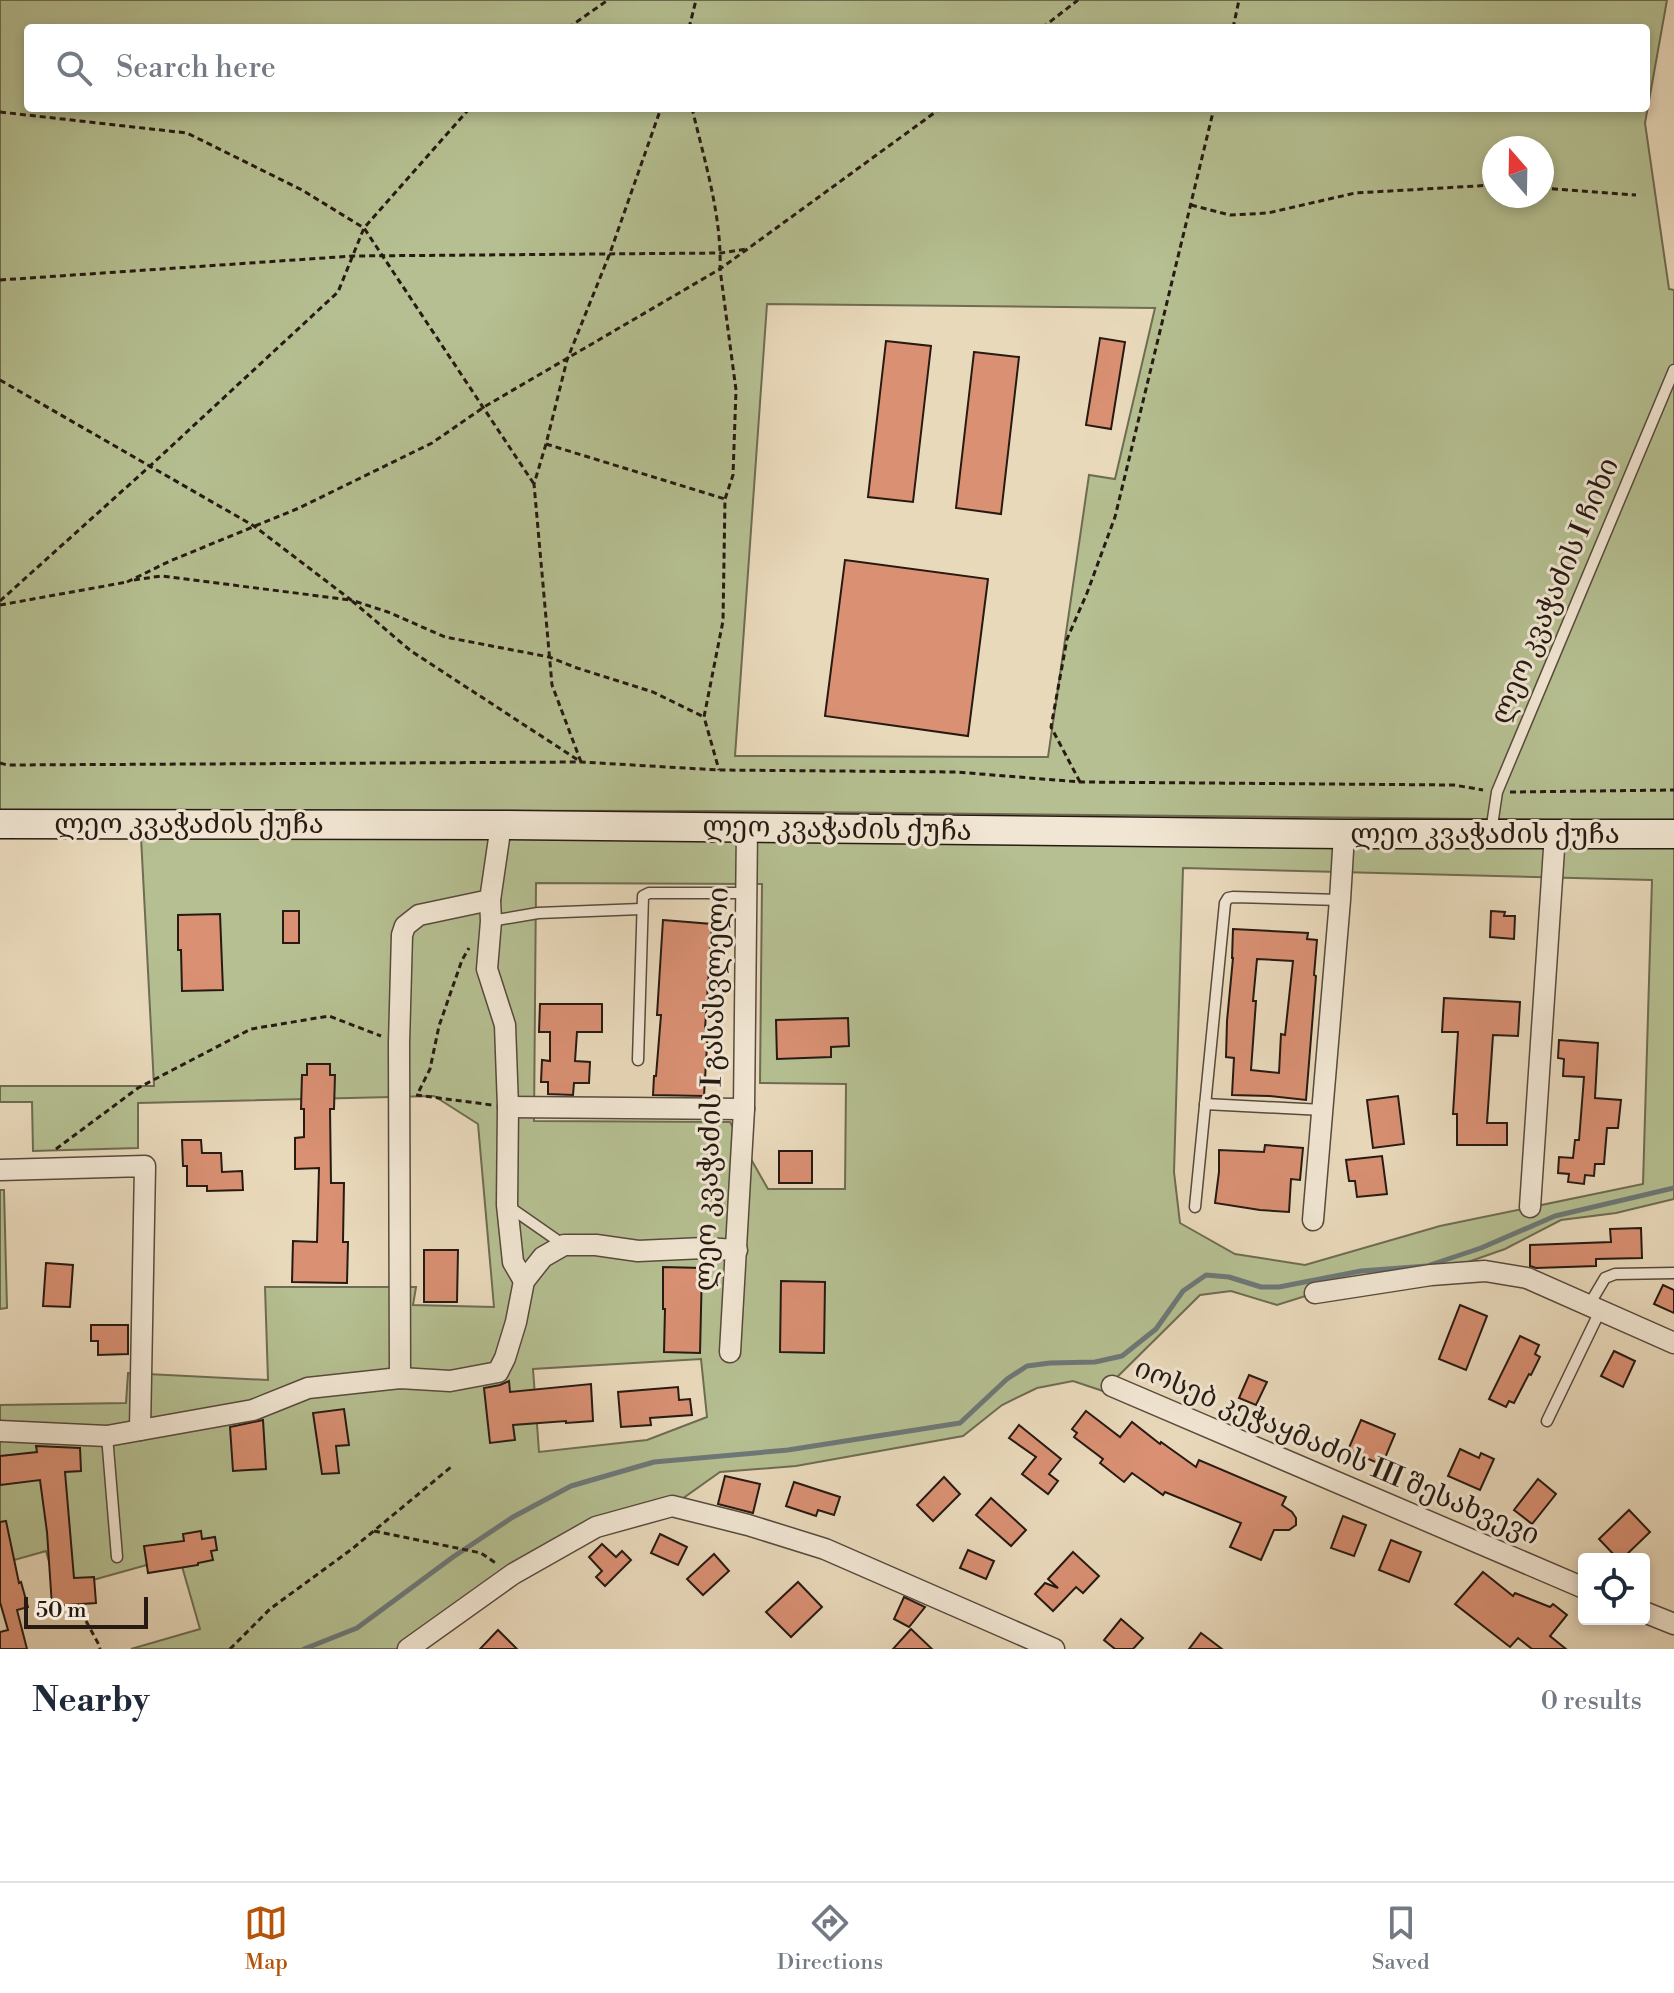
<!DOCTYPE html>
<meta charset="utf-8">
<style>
:root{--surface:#fff;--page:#f6f6f7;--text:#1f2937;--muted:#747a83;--line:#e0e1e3;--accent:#b45309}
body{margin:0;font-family:"Libre Bodoni","Noto Serif Georgian",serif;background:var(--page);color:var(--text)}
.controls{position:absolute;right:24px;bottom:24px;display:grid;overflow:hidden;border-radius:8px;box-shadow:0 4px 12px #0003}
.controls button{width:72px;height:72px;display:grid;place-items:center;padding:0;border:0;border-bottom:2px solid var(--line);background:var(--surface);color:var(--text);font:40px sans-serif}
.compass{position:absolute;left:1482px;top:136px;width:72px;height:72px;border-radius:50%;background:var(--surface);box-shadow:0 4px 12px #0003;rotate:340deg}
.scale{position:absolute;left:24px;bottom:20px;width:124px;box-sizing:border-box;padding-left:8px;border:4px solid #261a13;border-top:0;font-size:22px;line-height:28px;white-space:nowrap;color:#261a13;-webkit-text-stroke:6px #f1e6d3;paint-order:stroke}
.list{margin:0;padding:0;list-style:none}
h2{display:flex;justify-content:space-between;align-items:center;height:104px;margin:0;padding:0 32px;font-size:34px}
h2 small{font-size:26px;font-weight:400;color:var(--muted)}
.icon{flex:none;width:44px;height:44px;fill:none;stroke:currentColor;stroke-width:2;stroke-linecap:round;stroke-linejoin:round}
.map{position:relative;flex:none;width:1674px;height:1649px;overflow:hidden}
.search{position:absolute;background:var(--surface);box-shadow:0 4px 12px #0003;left:24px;right:24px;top:24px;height:88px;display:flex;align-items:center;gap:20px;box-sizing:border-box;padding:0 28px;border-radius:8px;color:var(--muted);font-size:30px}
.sheet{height:232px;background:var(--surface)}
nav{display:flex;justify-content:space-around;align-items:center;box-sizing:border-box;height:112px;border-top:2px solid var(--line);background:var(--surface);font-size:22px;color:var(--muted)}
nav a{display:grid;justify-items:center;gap:4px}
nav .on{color:var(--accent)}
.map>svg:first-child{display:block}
.green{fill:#b5bf91;stroke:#6e6c52;stroke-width:2;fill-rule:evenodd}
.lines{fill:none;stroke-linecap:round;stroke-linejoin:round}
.stream{stroke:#6d7878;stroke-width:5}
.building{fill:#d99073;stroke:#261a13;stroke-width:2;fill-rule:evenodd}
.lane-casing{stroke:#574a3d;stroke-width:13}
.street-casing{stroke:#574a3d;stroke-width:23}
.secondary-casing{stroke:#261a13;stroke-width:31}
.path{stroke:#261a13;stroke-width:3;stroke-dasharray:6 4;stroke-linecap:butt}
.lane{stroke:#f1e6d3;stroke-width:10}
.street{stroke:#f1e6d3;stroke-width:20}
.secondary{stroke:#f1e6d3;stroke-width:28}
.labels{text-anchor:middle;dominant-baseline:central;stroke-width:6;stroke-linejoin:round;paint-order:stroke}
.street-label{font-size:28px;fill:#261a13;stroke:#f1e6d3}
</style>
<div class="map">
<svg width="1674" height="1649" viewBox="0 0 1674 1649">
<rect width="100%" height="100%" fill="#e9d9bb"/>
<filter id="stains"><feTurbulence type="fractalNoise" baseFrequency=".0025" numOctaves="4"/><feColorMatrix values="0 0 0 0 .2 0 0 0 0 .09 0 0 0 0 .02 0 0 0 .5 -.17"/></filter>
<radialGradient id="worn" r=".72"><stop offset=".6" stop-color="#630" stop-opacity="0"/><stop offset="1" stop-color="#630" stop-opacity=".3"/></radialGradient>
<g class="green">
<path d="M0,0H1667L1645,123L1669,289L1674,290V821L709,811L0,810ZM28,28H1646V108H28ZM1494,148H1542V196H1494ZM767,304L1155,308L1115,479L1089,475L1048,757L735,756Z"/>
<path d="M141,837L1346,839L1674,848V1199L1616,1213L1561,1220L1505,1249L1431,1275L1315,1293L1277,1305L1231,1291L1200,1295L1103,1391L1073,1381L1037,1388L1002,1405L963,1436L796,1466L720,1472L672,1506L596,1527L408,1649H131L200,1629L179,1556L57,1590L46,1551L0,1564V1405L126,1403L128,1373L268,1380L265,1287H416L413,1305L494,1307L478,1124L434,1096L138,1103V1148L33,1151L32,1102H0V1086H154ZM1183,868L1652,880L1643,1184L1440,1226L1305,1265L1235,1254L1180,1223L1174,1172ZM536,883L762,884L760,1083L846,1084L845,1189H768L730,1122L534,1121ZM701,1359L707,1417L647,1440L539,1452L533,1369Z"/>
<polygon points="0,1190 4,1190 7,1308 0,1309"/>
</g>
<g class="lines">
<polyline class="stream" points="304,1649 357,1628 453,1557 513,1517 571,1486 654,1462 788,1450 960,1423 1007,1379 1027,1366 1050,1363 1095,1362 1122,1356 1156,1329 1183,1291 1206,1275 1229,1277 1261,1287 1279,1287 1361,1271 1427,1266 1481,1248 1555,1216 1674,1188"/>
</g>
<g class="building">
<polygon points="1100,338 1125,342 1111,429 1086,425"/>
<polygon points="886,341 931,346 913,502 868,497"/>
<polygon points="974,352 1019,357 1001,514 956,508"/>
<polygon points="845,560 988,579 968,736 825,716"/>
<rect x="283" y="911" width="16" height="32"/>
<polygon points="1491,911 1505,912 1504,916 1515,916 1514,939 1490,937"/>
<polygon points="220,914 223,990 182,991 181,950 178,950 178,915"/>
<polygon points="663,920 712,924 705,1029 708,1029 704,1096 653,1095 654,1076 656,1076 661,1015 657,1015"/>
<path d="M1233,929L1308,933L1307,939L1317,940L1314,975L1316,976L1306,1100L1269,1096L1232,1095L1234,1058L1226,1057L1227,1021L1233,958H1232ZM1257,959L1293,961L1285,1035L1281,1034L1279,1073L1251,1070L1256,1001H1253Z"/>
<polygon points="1444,998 1520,1002 1518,1036 1493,1035 1487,1123 1507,1123 1507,1145 1457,1145 1457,1114 1453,1114 1458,1032 1442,1032"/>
<polygon points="540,1004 602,1004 602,1032 577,1032 575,1061 590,1062 589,1083 574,1083 573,1095 548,1094 548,1082 541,1082 542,1060 550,1061 550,1032 539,1032"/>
<polygon points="848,1018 849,1046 831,1047 831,1057 777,1059 776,1020"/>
<polygon points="1559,1040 1598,1043 1595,1098 1621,1100 1618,1128 1607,1128 1604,1164 1595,1164 1594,1176 1585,1175 1584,1184 1568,1182 1569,1174 1558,1173 1559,1157 1573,1158 1575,1140 1579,1140 1584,1077 1563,1076 1564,1059 1558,1058"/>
<polygon points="307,1064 330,1064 330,1075 335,1075 334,1109 330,1109 331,1183 344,1183 343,1242 348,1242 347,1283 292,1282 293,1241 317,1242 319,1168 295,1169 295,1138 304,1137 304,1109 301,1109 302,1075 307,1075"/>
<polygon points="1398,1096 1404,1144 1373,1148 1367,1100"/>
<polygon points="182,1140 201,1140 202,1153 221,1153 222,1172 242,1171 243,1190 207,1191 207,1186 187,1186 187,1166 183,1166"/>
<polygon points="1265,1145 1303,1148 1300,1180 1291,1179 1289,1212 1260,1210 1215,1203 1219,1172 1219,1150 1264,1152"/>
<rect x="779" y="1151" width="33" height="32"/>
<polygon points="1382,1156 1387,1194 1357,1197 1355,1181 1349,1181 1346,1160"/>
<polygon points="1641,1228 1642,1258 1596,1259 1596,1266 1536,1268 1530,1266 1530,1245 1611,1242 1610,1229"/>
<polygon points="424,1250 458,1250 457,1302 424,1302"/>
<polygon points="46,1263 73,1265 70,1307 43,1306"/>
<polygon points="663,1267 702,1268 700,1353 664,1352 665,1309 663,1309"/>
<polygon points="781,1281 825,1282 824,1353 780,1352"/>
<polygon points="1663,1285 1674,1290 1674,1313 1654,1304"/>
<polygon points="1460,1305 1487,1316 1466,1370 1439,1359"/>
<polygon points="91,1325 128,1325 128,1354 98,1355 98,1341 91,1341"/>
<polygon points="1520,1336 1539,1345 1535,1354 1540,1357 1531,1375 1529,1374 1514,1403 1509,1401 1506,1407 1489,1399"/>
<polygon points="1614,1351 1635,1361 1623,1387 1601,1376"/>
<polygon points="1249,1375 1267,1382 1256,1405 1239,1398"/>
<polygon points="509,1381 510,1392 591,1384 593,1421 566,1423 566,1421 513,1425 515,1440 490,1443 484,1388 500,1385"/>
<polygon points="678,1387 679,1400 690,1399 692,1415 650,1418 651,1425 621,1427 618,1392"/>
<polygon points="344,1409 349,1445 336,1446 339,1473 322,1474 313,1413"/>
<polygon points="1086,1411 1120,1437 1132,1422 1160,1444 1161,1442 1196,1467 1199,1460 1286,1497 1282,1505 1292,1512 1296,1518 1296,1525 1289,1530 1274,1530 1261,1560 1230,1547 1241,1523 1165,1492 1163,1495 1132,1473 1124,1482 1100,1463 1103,1459 1074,1437 1077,1433 1072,1429"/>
<polygon points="263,1420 266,1469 233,1471 230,1427"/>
<polygon points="1361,1420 1395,1434 1382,1465 1348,1450"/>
<polygon points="1019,1425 1061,1459 1049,1474 1058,1481 1048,1494 1022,1474 1036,1457 1009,1438"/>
<polygon points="36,1446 80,1448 81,1471 65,1472 74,1578 94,1577 96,1603 52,1606 47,1532 40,1480 0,1485 0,1456 37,1452"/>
<polygon points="1460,1449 1479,1458 1481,1453 1494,1459 1480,1490 1448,1476"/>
<polygon points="725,1476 760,1484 753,1513 718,1504"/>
<polygon points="944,1477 960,1494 933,1521 917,1505"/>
<polygon points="1538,1479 1556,1494 1532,1524 1514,1510"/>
<polygon points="794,1482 840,1497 834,1515 818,1510 816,1516 786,1506"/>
<polygon points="991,1498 1026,1530 1011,1546 976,1515"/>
<polygon points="1629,1510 1650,1532 1622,1559 1618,1559 1599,1539"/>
<polygon points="1343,1516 1366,1525 1354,1556 1331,1548"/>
<polygon points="6,1521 19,1583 21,1582 28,1607 17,1610 27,1649 0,1649 0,1632 8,1630 0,1602 0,1522"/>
<polygon points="201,1531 202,1539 215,1537 217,1550 211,1551 213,1560 198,1563 198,1565 148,1573 144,1546 184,1541 183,1534"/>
<polygon points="660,1534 687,1547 678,1565 651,1553"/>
<polygon points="1391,1540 1421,1552 1409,1582 1379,1570"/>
<polygon points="602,1544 616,1557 622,1551 631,1560 605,1586 596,1577 602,1571 589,1557"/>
<polygon points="968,1550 994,1561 986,1579 960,1568"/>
<polygon points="1073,1552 1099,1576 1083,1593 1076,1587 1053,1611 1035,1594 1045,1583 1058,1588 1048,1579"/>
<polygon points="714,1554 729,1571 703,1595 687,1579"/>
<polygon points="1483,1572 1513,1596 1515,1593 1550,1607 1553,1604 1567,1615 1550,1636 1566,1649 1532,1649 1518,1638 1510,1647 1455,1604"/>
<polygon points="798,1582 822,1607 791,1637 766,1612"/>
<polygon points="904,1597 925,1607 909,1627 894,1619"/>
<polygon points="1121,1619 1143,1638 1133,1649 1115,1649 1104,1640"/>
<polygon points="911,1629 932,1649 893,1649"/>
<polygon points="498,1630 517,1649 480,1649"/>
<polygon points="1201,1633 1222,1649 1189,1649"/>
</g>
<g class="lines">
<g class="lane-casing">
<g id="lane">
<polyline points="1491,832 1497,792 1674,370"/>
<polyline points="491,921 538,913 641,909"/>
<polyline points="638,1060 643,896 649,893 746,893"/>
<polyline points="1205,1104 1323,1110"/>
<polyline points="508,1206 564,1245"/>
<polyline points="1195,1207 1225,903 1228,898 1233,897 1340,900"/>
<polyline points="1589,1305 1605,1278 1615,1274 1674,1273"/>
<polyline points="1547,1421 1600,1311"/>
<polyline points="107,1436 117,1557"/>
</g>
</g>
<g class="street-casing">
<g id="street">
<polyline points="490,900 491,921 487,969 505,1025 508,1107 507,1205 513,1262 524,1281"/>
<polyline points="508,1107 744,1109"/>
<polyline points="0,1170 145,1166 140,1430"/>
<polyline points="1530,1207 1555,834"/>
<polyline points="1313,1220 1340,900 1344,834"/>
<polyline points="1315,1293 1431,1275 1485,1271 1527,1278 1674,1343"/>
<polyline points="730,1352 744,1109 747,827"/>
<polyline points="400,1378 399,1043 402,935 405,926 419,915 490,900 501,825"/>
<polyline points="1112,1386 1584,1588"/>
<polyline points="0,1431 107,1436 253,1410 308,1388 400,1378 450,1381 498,1372 505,1358 516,1322 524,1281 543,1257 564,1245 596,1245 638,1251 704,1248 737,1250"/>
<polyline points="1644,1612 1674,1624"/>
<polyline points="408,1649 513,1574 596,1527 672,1506 748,1525 825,1549 1054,1649"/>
</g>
</g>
<g class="secondary-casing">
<polyline id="secondary" points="0,824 501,825 1344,834 1674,834"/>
</g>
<g class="path">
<polyline points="568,28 608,0"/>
<polyline points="689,28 696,0"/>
<polyline points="1042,28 1078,0"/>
<polyline points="1233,28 1239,0"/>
<path d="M692,108C704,159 722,216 720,269L736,390L733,475L725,499L723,621L704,717L719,770"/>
<polyline points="0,112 187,133 302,190 364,228 534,484"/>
<polyline points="1542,188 1636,195"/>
<polyline points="1191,205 1230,215 1268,213 1355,193 1494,185"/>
<polyline points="0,280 353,256 721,253 747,249"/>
<polyline points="0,380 254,526 351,600 388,612 445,637 549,657 577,668 653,692 704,717"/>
<polyline points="546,444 725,499"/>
<polyline points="134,580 161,576 351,600 411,651 581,762"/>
<polyline points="127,582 170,561 299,508 432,443 484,407 720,269 941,108"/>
<polyline points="0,601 150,466 338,292 364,228 470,108"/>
<polyline points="0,605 127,582"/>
<polyline points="581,762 552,685 534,484 546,444 567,360 610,253 661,108"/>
<polyline points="0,763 7,765 581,762 719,770 956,772 1080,782 1454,785 1483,790"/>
<polyline points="1080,782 1051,727 1067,639 1087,593 1115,517 1214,108"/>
<polyline points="1510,792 1674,790"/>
<polyline points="419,1091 430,1069 439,1026 462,960 469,948"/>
<polyline points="416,1095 492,1105"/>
<polyline points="56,1149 138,1088 251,1029 329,1016 381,1036"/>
<polyline points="374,1531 481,1553 497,1564"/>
<polyline points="86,1621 99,1645 100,1649"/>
<polyline points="230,1649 270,1609 352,1549 451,1467"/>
</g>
<use href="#lane" class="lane"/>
<use href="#street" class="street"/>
<use href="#secondary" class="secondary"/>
</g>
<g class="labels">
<g class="street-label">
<text transform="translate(1555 591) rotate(-67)">ლეო კვაჭაძის I ჩიხი</text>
<text x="189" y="824">ლეო კვაჭაძის ქუჩა</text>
<text transform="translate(837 829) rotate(1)">ლეო კვაჭაძის ქუჩა</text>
<text x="1485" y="834">ლეო კვაჭაძის ქუჩა</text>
<text transform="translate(712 1089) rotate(-88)">ლეო კვაჭაძის I გასასვლელი</text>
<text transform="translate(1337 1452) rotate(23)">იოსებ კეჭაყმაძის III შესახვევი</text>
</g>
</g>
<rect width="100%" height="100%" filter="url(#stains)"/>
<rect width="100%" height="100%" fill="url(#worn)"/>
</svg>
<div class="controls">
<button><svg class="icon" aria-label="locate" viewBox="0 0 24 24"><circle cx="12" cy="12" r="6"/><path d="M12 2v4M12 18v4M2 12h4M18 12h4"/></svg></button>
</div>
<svg class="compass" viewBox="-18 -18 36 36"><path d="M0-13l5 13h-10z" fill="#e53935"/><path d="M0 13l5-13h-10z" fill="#747a83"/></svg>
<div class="scale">50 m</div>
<div class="search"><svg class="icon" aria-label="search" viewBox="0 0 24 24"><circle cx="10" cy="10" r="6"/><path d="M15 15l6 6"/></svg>Search here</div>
</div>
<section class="sheet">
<h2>Nearby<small>0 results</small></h2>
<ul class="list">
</ul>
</section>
<nav>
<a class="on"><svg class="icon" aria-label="map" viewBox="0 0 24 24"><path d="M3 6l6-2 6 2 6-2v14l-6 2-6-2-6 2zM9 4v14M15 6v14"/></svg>Map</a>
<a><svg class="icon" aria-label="directions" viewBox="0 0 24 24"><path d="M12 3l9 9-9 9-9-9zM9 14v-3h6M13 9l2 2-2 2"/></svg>Directions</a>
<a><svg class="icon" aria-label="saved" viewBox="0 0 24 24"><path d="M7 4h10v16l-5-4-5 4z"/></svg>Saved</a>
</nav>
